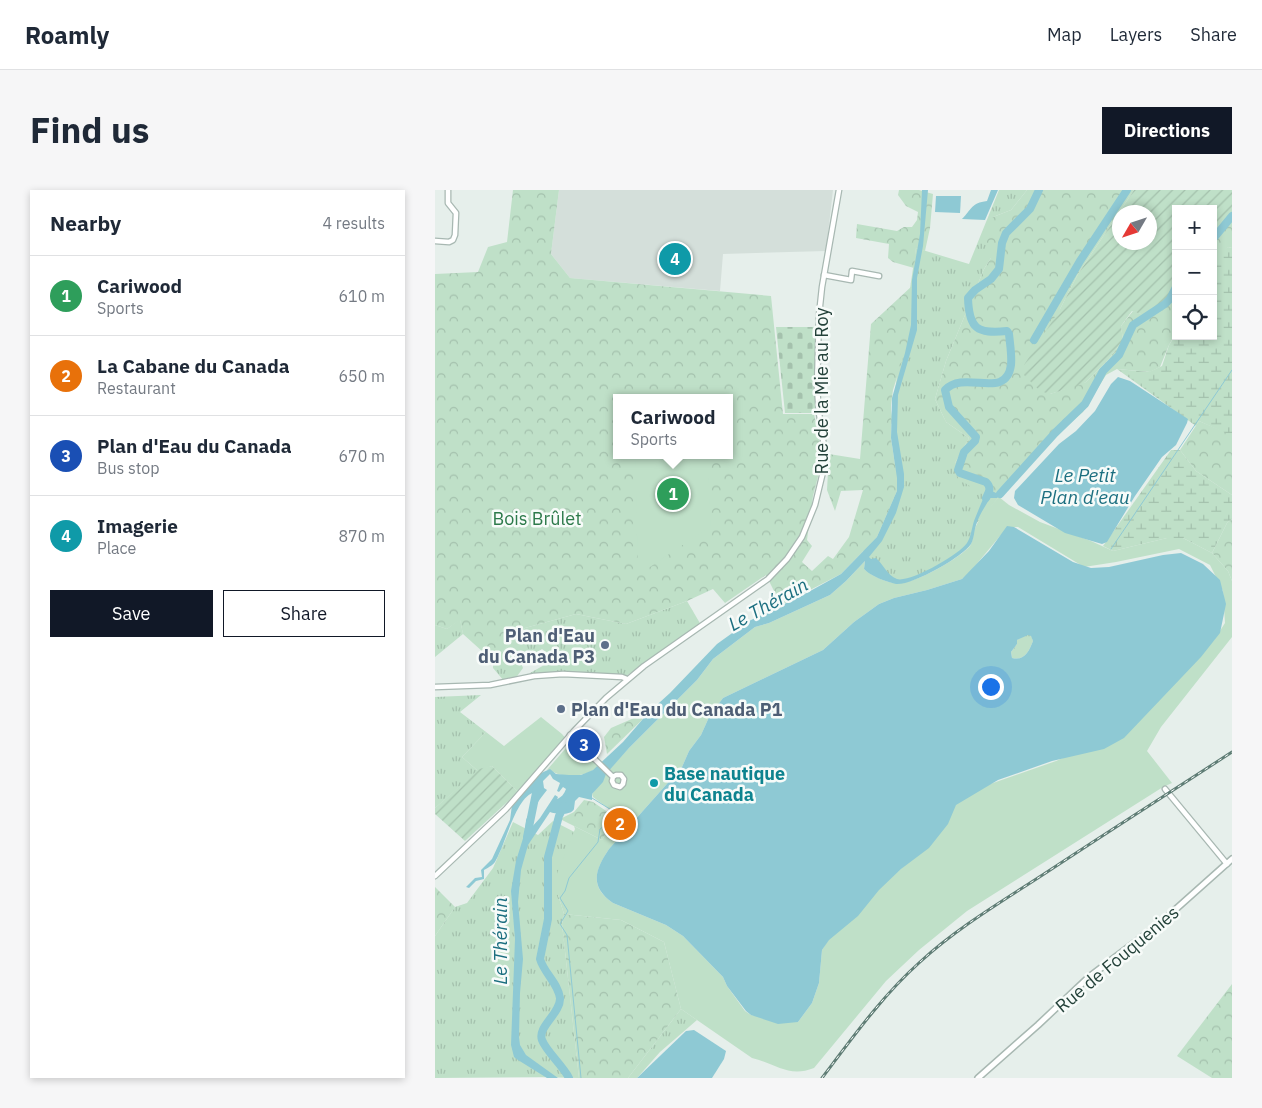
<!DOCTYPE html>
<meta charset="utf-8">
<style>
:root{--surface:#fff;--page:#f6f6f7;--text:#1f2937;--muted:#747a83;--line:#e0e1e3;--accent:#111827}
body{margin:0;font-family:"IBM Plex Sans",sans-serif;background:var(--page);color:var(--text)}
.controls{position:absolute;right:15px;top:15px;display:grid;overflow:hidden;border-radius:0px;box-shadow:0 2px 8px #0003}
.controls button{width:45px;height:45px;display:grid;place-items:center;padding:0;border:0;border-bottom:1px solid var(--line);background:var(--surface);color:var(--text);font:25px sans-serif}
.compass{position:absolute;left:677px;top:15px;width:45px;height:45px;border-radius:50%;background:var(--surface);box-shadow:0 2px 8px #0003;rotate:231deg}
.you{position:absolute;left:555px;top:496px;width:18px;height:18px;margin:-12px;border:4px solid #fff;border-radius:50%;background:#1a73e8;box-shadow:0 0 0 8px #1a73e833}
.badge{display:grid;place-items:center;width:32px;height:32px;border-radius:50%;background:var(--accent);color:#fff;font-size:16px;font-weight:700}
.pin{position:absolute;translate:-50% -50%;border:2px solid #fff;box-shadow:0 1px 5px #0006}
.popup{position:absolute;left:178px;top:204px;width:120px;height:65px;box-sizing:border-box;display:grid;place-content:center;border-radius:0px;background:var(--surface);filter:drop-shadow(0 1px 4px #0005);font-size:16px;white-space:nowrap;color:var(--muted)}
.popup b{font-size:19px;color:var(--text)}
.popup::after{content:'';position:absolute;left:50%;top:100%;margin-left:-10px;border:10px solid transparent;border-top-color:var(--surface)}
.list{margin:0;padding:0;list-style:none}
h2{display:flex;justify-content:space-between;align-items:center;height:65px;margin:0;padding:0 20px;font-size:21px}
h2 small{font-size:16px;font-weight:400;color:var(--muted)}
.list li{display:grid;grid-template-columns:32px 1fr auto;gap:15px;align-items:center;box-sizing:border-box;height:80px;padding:0 20px;border-top:1px solid var(--line)}
.list b{display:block;font-size:19px;white-space:nowrap}
.list p{margin:0;font-size:16px;white-space:nowrap;color:var(--muted)}
.list em{font-size:16px;font-style:normal;color:var(--muted)}
.actions{display:flex;gap:10px;padding:15px 20px}
.actions a{flex:1;padding:11px 0;border:1px solid var(--accent);border-radius:0px;text-align:center;font-size:18px;color:var(--accent)}
.actions .main{background:var(--accent);color:#fff}
.icon{flex:none;width:28px;height:28px;fill:none;stroke:currentColor;stroke-width:2;stroke-linecap:round;stroke-linejoin:round}
.map{position:relative;flex:none;width:797px;height:888px;overflow:hidden;border-radius:0px}
header{display:flex;align-items:center;gap:30px;box-sizing:border-box;height:70px;padding:0 25px;background:var(--surface);border-bottom:1px solid var(--line)}
header strong{font-size:24px}
nav{display:flex;gap:28px;margin-inline-start:auto;font-size:18px}
.intro{display:flex;align-items:center;justify-content:space-between;box-sizing:border-box;height:120px;padding:0 30px}
h1{margin:0;font-size:35px}
.button{padding:12px 22px;border-radius:0px;background:var(--accent);color:#fff;font-size:18px;font-weight:700}
main{display:flex;gap:30px;padding:0 30px}
aside{flex:1;background:var(--surface);border-radius:0px;box-shadow:0 2px 8px #0003}
.map>svg:first-child{display:block}
.built{fill:#d4dfda}
.grass{fill:url(#grass-tufts)}
.forest{fill:url(#forest-crowns);fill-rule:evenodd}
.wetland{fill:url(#wetland-marsh)}
.cemetery{fill:url(#cemetery-stones)}
.park{fill:#bfe0c8;fill-rule:evenodd}
.garden{fill:url(#garden-furrows);fill-rule:evenodd}
.water{fill:#8ec9d4;fill-rule:evenodd}
.lines{fill:none;stroke-linecap:round;stroke-linejoin:round}
.stream{stroke:#8ec9d4;stroke-width:1}
.river{stroke:#8ec9d4;stroke-width:8}
.minor-casing{stroke:#a8b8b2;stroke-width:7}
.tertiary-casing{stroke:#a8b8b2;stroke-width:8}
.minor{stroke:#fff;stroke-width:4.5}
.tertiary{stroke:#fff;stroke-width:5}
.rail-casing{stroke:#5f7d75;stroke-width:3}
.rail{stroke:#f7fbf9;stroke-width:1;stroke-dasharray:4;stroke-linecap:butt}
.service-dot{fill:#5c6f8a;stroke:#f7fbf9;stroke-width:2}
.culture-dot{fill:#0f9aa8;stroke:#f7fbf9;stroke-width:2}
.labels{text-anchor:middle;dominant-baseline:central;stroke-width:5;stroke-linejoin:round;paint-order:stroke}
.street-label{font-size:18px;fill:#24423a;stroke:#f7fbf9}
.park-label{font-size:18px;fill:#2d7a4b;stroke:#f7fbf9}
.service-label{font-size:18px;font-weight:bold;fill:#4e5e75;stroke:#f7fbf9;text-anchor:end}
.culture-label{font-size:18px;font-weight:bold;fill:#0d838f;stroke:#f7fbf9;text-anchor:start}
.water-label{font-size:19px;font-style:italic;fill:#1c6f80;stroke:#f7fbf9}
</style>
<header>
<strong>Roamly</strong>
<nav><a>Map</a><a>Layers</a><a>Share</a></nav>
</header>
<div class="intro"><h1>Find us</h1><a class="button">Directions</a></div>
<main>
<aside>
<h2>Nearby<small>4 results</small></h2>
<ul class="list">
<li><span class="badge" style="background:#2e9e5b">1</span><div><b>Cariwood</b><p>Sports</p></div><em>610 m</em></li>
<li><span class="badge" style="background:#e8710a">2</span><div><b>La Cabane du Canada</b><p>Restaurant</p></div><em>650 m</em></li>
<li><span class="badge" style="background:#1a4fb4">3</span><div><b>Plan d'Eau du Canada</b><p>Bus stop</p></div><em>670 m</em></li>
<li><span class="badge" style="background:#0f9aa8">4</span><div><b>Imagerie</b><p>Place</p></div><em>870 m</em></li>
</ul>
<div class="actions"><a class="main">Save</a><a>Share</a></div>
</aside>
<div class="map">
<svg width="797" height="888" viewBox="0 0 797 888">
<defs>
<pattern id="grass-tufts" width="24" height="20" patternUnits="userSpaceOnUse" patternTransform="scale(1.25)"><rect width="24" height="20" fill="#bfe0c8"/><path d="M3 7l-1-3M5 7V3M7 7l1-3M15 17l-1-3M17 17v-4M19 17l1-3" fill="none" stroke="#a4c1ad"/></pattern>
<pattern id="forest-crowns" width="20" height="18" patternUnits="userSpaceOnUse" patternTransform="scale(1.25)"><rect width="20" height="18" fill="#bfe0c8"/><path d="M2 6a3 3 0 1 1 6 0M12 15a3 3 0 1 1 6 0" fill="none" stroke="#a4c1ad"/></pattern>
<pattern id="wetland-marsh" width="20" height="14" patternUnits="userSpaceOnUse" patternTransform="scale(1.25)"><rect width="20" height="14" fill="#bfe0c8"/><path d="M1 5h8M5 5V1M11 12h8M15 12V8" fill="none" stroke="#a4c1ad"/></pattern>
<pattern id="cemetery-stones" width="16" height="16" patternUnits="userSpaceOnUse" patternTransform="scale(1.25)"><rect width="16" height="16" fill="#bfe0c8"/><path d="M2 7V4a2 2 0 0 1 4 0v3zM10 15v-3a2 2 0 0 1 4 0v3z" fill="#a4c1ad"/></pattern>
<pattern id="garden-furrows" width="10" height="10" patternUnits="userSpaceOnUse" patternTransform="scale(1.25)"><rect width="10" height="10" fill="#bfe0c8"/><path d="M-1 1l2-2M0 10L10 0M9 11l2-2" fill="none" stroke="#a4c1ad"/></pattern>
</defs>
<rect width="100%" height="100%" fill="#e6efeb"/>
<polygon class="built" points="124,0 398,0 391,61 288,64 285,101 135,88 116,64"/>
<g class="grass">
<polygon points="564,0 592,0 576,20 558,27 556,68 549,79 511,171 500,209 511,232 534,248 520,273 564,307 541,334 538,348 517,370 469,393 433,383 428,360 442,347 462,301 456,227 481,58 534,74"/>
<polygon points="252,411 266,435 191,486 95,483 120,469 107,459 86,473 88,478 80,489 69,491 58,478 58,471 90,438 141,424 191,434"/>
<polygon points="25,429 28,444 0,467 0,435 12,439"/>
<path d="M593,444L596,445L598,451C594,461 590,471 577,468L576,462L582,454V450Z"/>
<polygon points="46,505 25,522 51,542 27,567 43,581 0,618 0,507"/>
<polygon points="118,631 163,654 123,705 129,724 127,734 144,888 107,887 0,888 0,746 20,717 32,713 58,678 78,632 103,645"/>
<polygon points="246,819 262,830 225,862 202,888 193,888"/>
</g>
<g class="forest">
<path d="M78,0H124L116,64L135,88L336,106L348,224H379L388,267L378,306L372,350L377,356L367,372L377,381L393,366L398,369L414,347L428,300L406,301L400,321L392,300L394,264L425,269L436,134L477,96L475,145L458,200L456,215V248L462,288V301L442,347L406,384L346,415L331,385L290,413L278,399L252,411L191,434L141,424L90,438L58,471L28,444L25,430L12,439L0,435V84L43,82L53,57L72,52ZM182,208H294V265H182Z"/>
<polygon points="464,0 484,0 498,4 495,38 490,61 481,58 479,78 458,72 453,68 454,54 421,48 422,34 462,41 469,37 477,37 482,30 483,22 471,16 463,5"/>
<polygon points="592,0 699,0 643,84 625,119 615,204 651,192 673,170 688,150 686,136 698,121 712,126 736,105 741,88 741,143 734,155 725,177 715,182 682,179 671,185 648,222 632,236 564,307 546,303 522,288 520,273 534,248 511,232 500,209 511,171 549,79 556,68 548,40 558,27 576,20"/>
<polygon points="797,23 797,58 793,57 778,77 778,45"/>
<polygon points="764,231 797,245 797,305 761,281 745,260"/>
<polygon points="797,329 797,391 793,381 777,363 792,333"/>
<polygon points="199,528 208,529 172,564 169,547 176,538"/>
<polygon points="149,610 158,612 180,627 167,650 125,629 139,622"/>
<polygon points="0,697 20,717 0,746"/>
<polygon points="129,724 186,730 229,752 246,819 193,888 144,888 127,734"/>
<polygon points="797,794 797,888 777,888 742,866"/>
</g>
<g class="wetland">
<polygon points="793,57 797,58 797,246 764,231 761,236 682,179 714,182 727,176 734,155 741,144 741,146 778,146 778,77 786,62"/>
<polygon points="736,260 745,260 761,281 797,305 797,329 792,333 777,363 748,348 732,348 678,361 668,356"/>
</g>
<polygon class="cemetery" points="341,137 383,137 381,223 350,223"/>
<g class="park">
<polygon points="200,265 266,265 273,272 276,336 203,385"/>
<path d="M564,307L574,315L605,332L656,351L678,361L732,348H748L777,363L793,381L797,391V447L726,537L712,561L737,593L728,597L532,721L484,760L451,791L379,878C354,888 341,874 317,868L246,819L229,752L186,730L129,724L123,705V681L140,639L139,636L167,650L182,625L158,607L157,604L168,590L170,584L194,558L262,490L278,469L320,437L334,433L395,405L411,391L430,371L429,379C436,386 451,392 460,393C477,396 525,368 535,356C539,349 538,340 542,334C547,324 557,315 564,307ZM576,337H583L649,377L681,372L744,359L775,375L788,401L790,433L779,450L699,531L686,542L621,571L538,600L521,614L495,653L442,700L395,747L387,760L384,793L377,813L363,832L316,825L310,821L292,796L288,787L248,746L231,735L178,713C154,697 160,680 174,659L247,577L254,561L266,545L275,525L288,508L388,460L419,432L444,414L459,408L492,400L527,389L535,382L565,346Z"/>
<polygon points="106,527 127,544 131,549 83,602 57,576 43,581 27,567 51,542 69,556"/>
<path d="M137,551L163,576C153,586 136,588 123,584C119,583 117,580 112,580Z"/>
</g>
<g class="garden">
<path d="M699,0H797V23L778,45V19H741V88L736,105L712,126L697,121L686,136L688,150L673,170L651,192L645,195L615,204L605,201L589,185V175L625,119L643,84ZM684,22H714V52H684Z"/>
<polygon points="57,576 83,602 30,651 0,624 0,618 44,579"/>
</g>
<g class="water">
<path d="M487,0H493L488,56L482,88V140L463,205L462,242L469,284V297L461,323L447,351L434,367L436,369L441,368C448,374 452,385 462,389C475,393 525,364 532,353C536,347 537,337 539,331C543,321 548,308 553,299L561,303L565,302L571,295L573,297L562,308H555C550,317 544,325 541,335C539,341 539,349 536,354C528,367 476,396 461,394C452,392 435,386 429,379L430,371L411,391L395,405L334,433L320,437L278,469L262,490L194,558L171,584L168,592L157,604V610L144,607L140,611C140,611 139,619 139,619C136,626 120,624 115,622L93,655L86,680L83,712L88,769L85,803L84,847L85,855L91,865L123,888H112L83,870L79,867L76,855L80,749L76,701L81,671L90,642L91,630L97,617L104,607L100,602C81,606 71,653 61,670C59,675 54,677 49,680V689L41,691L34,698L31,697L40,688L47,687L46,680L57,669L75,630L77,615L104,584L115,579L121,584L134,585H146L158,580L188,552L214,522L235,503L282,454L314,431L368,405L406,384L442,347L462,301V288L456,248L457,208L470,163L476,135L477,90L485,44ZM115,584L118,589L125,593L122,601L124,602L128,597L131,599C129,604 127,607 122,609L123,607L120,605L105,628L95,639C93,625 103,611 112,600L109,598L108,591Z"/>
<path d="M556,0H563L550,30L527,29C537,19 536,13 552,11Z"/>
<polygon points="501,6 526,6 525,23 500,22"/>
<polygon points="683,187 695,191 753,229 752,233 741,255 727,267 700,306 672,352 667,354 630,343 583,315 579,308 580,301 624,254 641,241 660,221 676,194"/>
<path d="M572,336L579,337L638,372L656,378L674,377L728,365L746,363L768,374L785,390L791,414L785,443L766,467L689,548L669,559L617,571L563,590L521,615L513,634L494,658L466,679L444,700L423,726L394,750L387,760L384,793L377,813L363,832L343,834L316,825L311,821L292,796L288,787L248,746L231,735L178,713C154,696 160,680 174,659L247,577L254,561L266,545L275,525L288,508L388,460L419,432L444,414L459,408L492,400L527,389L554,361ZM593,445L596,446L598,451C594,461 590,471 577,468L576,462L582,454V450Z"/>
<polygon points="259,840 291,861 289,869 277,888 202,888 251,841"/>
</g>
<g class="lines">
<g class="stream">
<polyline points="676,359 797,180"/>
<path d="M146,888L132,745L125,734L133,721L125,708L130,701L134,688L163,652L165,639C171,635 177,629 178,621L157,608"/>
</g>
<g class="river">
<polyline points="778,49 797,26"/>
<polyline points="599,150 645,71 692,0"/>
<polyline points="565,304 620,243 650,214 668,181 684,165 698,135 730,114 735,109 741,97"/>
<path d="M551,308C554,302 557,298 551,292L525,283L523,280L529,262L540,251L541,247L514,217L510,200C530,179 571,211 576,175C577,165 575,154 574,144L572,141C542,144 534,139 533,108L540,100L556,89L564,79L567,53L571,43L595,19L604,0"/>
<path d="M129,616L124,626L113,667V729L105,769C109,783 123,793 125,808C126,823 102,837 107,850C111,861 128,876 134,888"/>
<polyline points="92,647 102,598"/>
</g>
<g class="minor-casing">
<g id="minor">
<polyline points="0,51 14,52 18,50 20,45 21,23 13,13 13,0"/>
<polyline points="389,85 416,90 417,81 444,86"/>
<polyline points="0,497 55,495 99,486 128,484 187,487 192,489"/>
<polyline points="135,545 178,587 177,591 179,595 185,597 188,594 189,589 186,585 181,585 178,587"/>
<polyline points="730,599 792,674"/>
<polyline points="0,686 71,619 139,541 171,508 209,476 333,389 352,369 367,347 380,315 388,282 390,263 384,223 382,198 384,125 387,97 404,0"/>
</g>
</g>
<g class="tertiary-casing">
<polyline id="tertiary" points="543,888 603,835 654,787 723,735 797,669"/>
</g>
<use href="#minor" class="minor"/>
<use href="#tertiary" class="tertiary"/>
<g class="rail-casing">
<path id="rail" d="M387,888C418,847 447,806 485,772C522,738 566,712 609,684C671,643 734,603 797,562"/>
</g>
<use href="#rail" class="rail"/>
</g>
<g class="service-dot">
<circle cx="170" cy="455" r="5"/>
<circle cx="126" cy="519" r="5"/>
</g>
<circle class="culture-dot" cx="219" cy="593" r="5"/>
<g class="labels">
<g class="street-label">
<text transform="translate(386 201) rotate(-90)">Rue de la Mie au Roy</text>
<text transform="translate(682 769) rotate(-40)">Rue de Fouquenies</text>
</g>
<g class="park-label">
<text x="102" y="328">Bois Brûlet</text>
</g>
<g class="service-label">
<text x="160" y="445">Plan d'Eau<tspan x="160" dy="21">du Canada P3</tspan></text>
<text x="136" y="519" text-anchor="start">Plan d'Eau du Canada P1</text>
</g>
<g class="culture-label">
<text x="229" y="583">Base nautique<tspan x="229" dy="21">du Canada</tspan></text>
</g>
<g class="water-label">
<text x="650" y="285">Le Petit<tspan x="650" dy="22">Plan d'eau</tspan></text>
<text transform="translate(333 414) rotate(-29)">Le Thérain</text>
<text transform="translate(65 751) rotate(-90)">Le Thérain</text>
</g>
</g>
</svg>
<div class="controls">
<button>+</button>
<button>−</button>
<button><svg class="icon" aria-label="locate" viewBox="0 0 24 24"><circle cx="12" cy="12" r="6"/><path d="M12 2v4M12 18v4M2 12h4M18 12h4"/></svg></button>
</div>
<svg class="compass" viewBox="-18 -18 36 36"><path d="M0-13l5 13h-10z" fill="#e53935"/><path d="M0 13l5-13h-10z" fill="#747a83"/></svg>
<div class="you"></div>
<div class="pin badge" style="left:238px;top:304px;background:#2e9e5b">1</div>
<div class="popup"><b>Cariwood</b>Sports</div>
<div class="pin badge" style="left:185px;top:634px;background:#e8710a">2</div>
<div class="pin badge" style="left:149px;top:555px;background:#1a4fb4">3</div>
<div class="pin badge" style="left:240px;top:69px;background:#0f9aa8">4</div>
</div>
</main>
